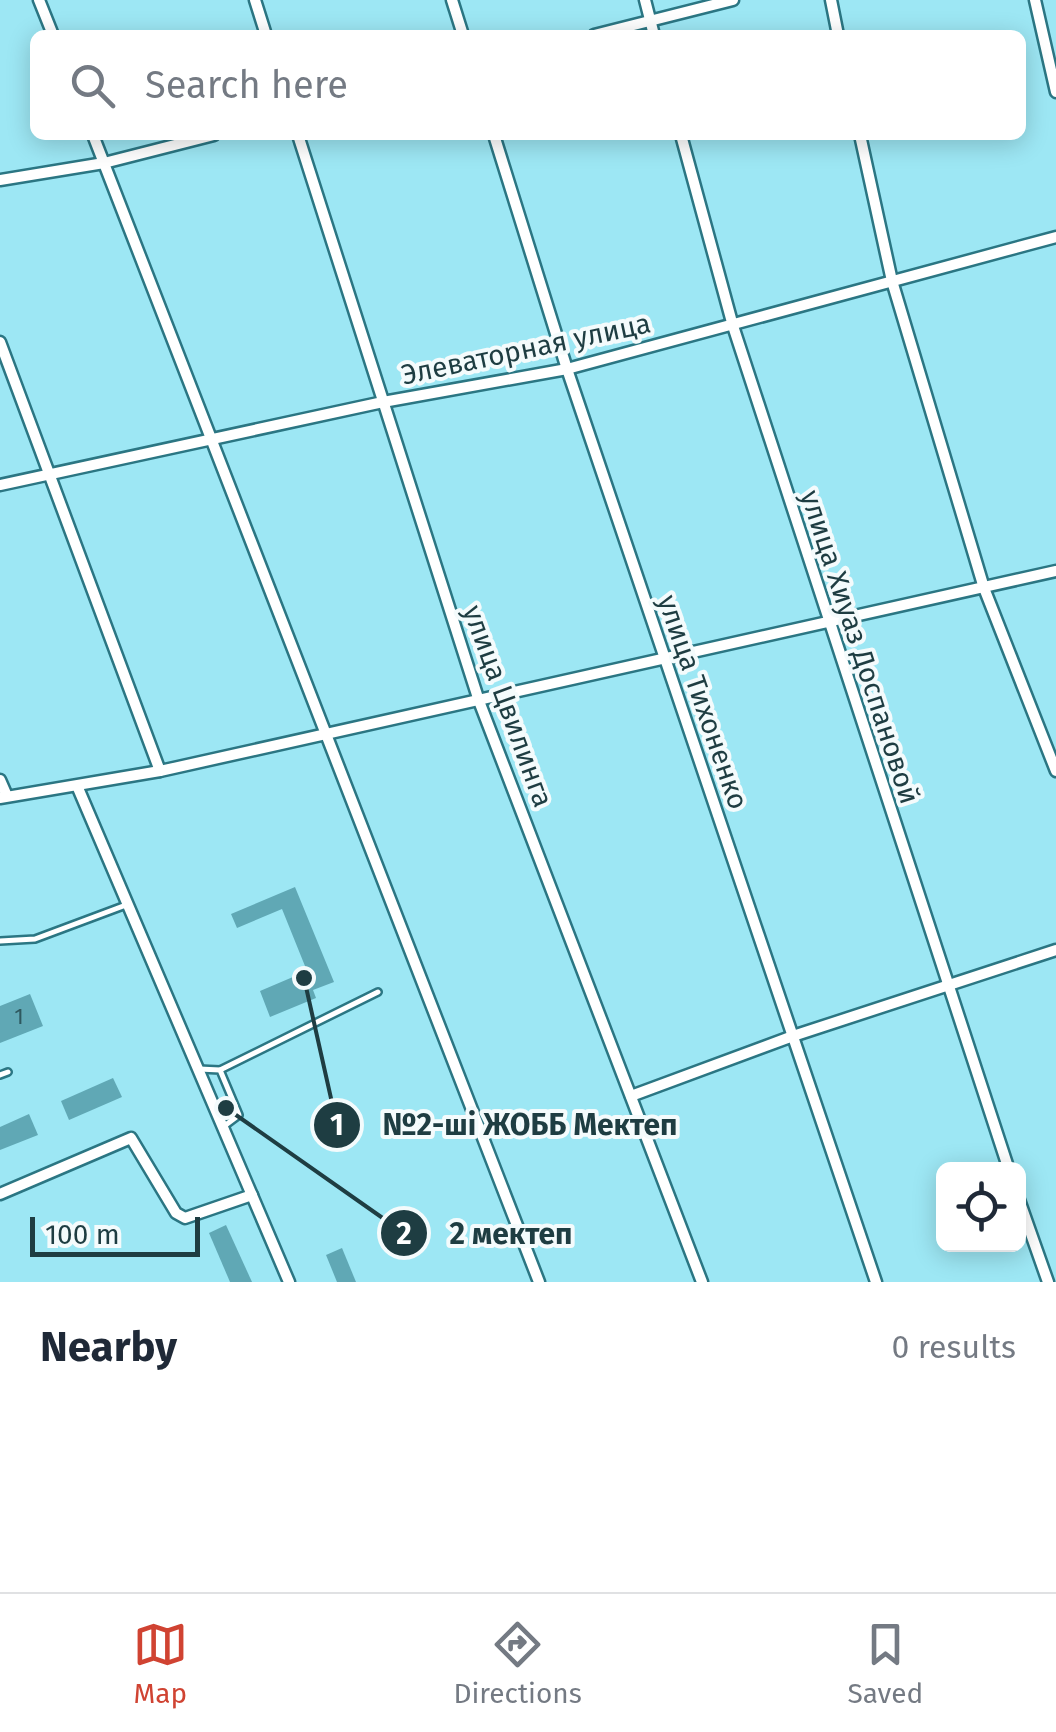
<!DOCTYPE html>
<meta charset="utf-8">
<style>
:root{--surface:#fff;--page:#f6f6f7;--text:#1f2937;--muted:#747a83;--line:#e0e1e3;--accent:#d04332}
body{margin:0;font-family:"Fira Sans",sans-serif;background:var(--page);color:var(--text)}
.controls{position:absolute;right:30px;bottom:30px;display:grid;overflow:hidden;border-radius:15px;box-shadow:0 5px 25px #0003}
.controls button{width:90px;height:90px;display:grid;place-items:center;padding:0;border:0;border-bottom:2px solid var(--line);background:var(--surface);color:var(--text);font:50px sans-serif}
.scale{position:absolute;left:30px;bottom:25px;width:170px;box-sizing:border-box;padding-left:10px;border:5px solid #1e3d42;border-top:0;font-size:28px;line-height:35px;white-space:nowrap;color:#1e3d42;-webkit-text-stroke:8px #f4fbfc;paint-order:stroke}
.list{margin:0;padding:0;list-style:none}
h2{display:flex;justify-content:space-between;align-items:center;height:130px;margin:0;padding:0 40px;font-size:42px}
h2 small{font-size:32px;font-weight:400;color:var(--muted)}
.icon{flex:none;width:55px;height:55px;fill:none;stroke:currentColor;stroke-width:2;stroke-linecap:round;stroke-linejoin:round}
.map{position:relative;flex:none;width:1056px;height:1282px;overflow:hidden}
.search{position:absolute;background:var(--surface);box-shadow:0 5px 25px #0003;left:30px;right:30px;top:30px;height:110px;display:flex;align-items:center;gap:25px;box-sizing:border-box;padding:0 35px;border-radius:15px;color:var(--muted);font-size:38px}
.sheet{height:310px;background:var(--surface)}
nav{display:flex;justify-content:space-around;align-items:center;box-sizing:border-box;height:140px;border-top:2px solid var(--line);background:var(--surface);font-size:28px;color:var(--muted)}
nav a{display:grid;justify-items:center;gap:5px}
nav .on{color:var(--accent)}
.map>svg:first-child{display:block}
.building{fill:#60a8b5}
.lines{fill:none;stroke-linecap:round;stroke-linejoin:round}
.service-casing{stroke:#2b7683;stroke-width:10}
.minor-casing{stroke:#2b7683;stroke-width:15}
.service{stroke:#fff;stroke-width:5}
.minor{stroke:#fff;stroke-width:10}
.labels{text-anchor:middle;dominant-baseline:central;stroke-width:8;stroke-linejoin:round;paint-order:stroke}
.number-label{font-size:22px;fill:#2e585f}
.street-label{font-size:28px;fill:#1e3d42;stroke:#f4fbfc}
.leader{fill:none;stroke:#1e3d42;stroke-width:4}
.callout-dot{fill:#1e3d42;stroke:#f4fbfc;stroke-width:4}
.mark-label{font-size:30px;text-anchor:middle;font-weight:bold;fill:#fff}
.callout-label{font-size:30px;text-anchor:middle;font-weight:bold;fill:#1e3d42;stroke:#f4fbfc;stroke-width:8;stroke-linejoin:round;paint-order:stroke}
</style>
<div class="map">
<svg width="1056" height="1282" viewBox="0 0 1056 1282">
<rect width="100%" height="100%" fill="#9de7f4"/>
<g class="building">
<polygon points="295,887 334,982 313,990 316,998 270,1017 260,991 307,971 282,909 237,928 231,914"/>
<polygon points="30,994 43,1026 0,1043 0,1006"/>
<polygon points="113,1078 122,1097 69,1120 61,1101"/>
<polygon points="29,1114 38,1135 0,1150 0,1127"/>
<polygon points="226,1225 252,1282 230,1282 209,1233"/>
<polygon points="342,1248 356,1282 337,1282 326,1255"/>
</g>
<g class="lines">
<g class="service-casing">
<g id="service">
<polyline points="0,941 35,939 126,905"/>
<polyline points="199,1069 220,1070 239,1115 223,1127"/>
<polyline points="220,1070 378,992"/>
<polyline points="0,1075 8,1072"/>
</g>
</g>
<g class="minor-casing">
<g id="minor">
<polyline points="39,0 53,35"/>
<polyline points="255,0 266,35"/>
<polyline points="452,0 463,35"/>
<polyline points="645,0 654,35"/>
<polyline points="831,0 838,35"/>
<polyline points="1035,0 1056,92"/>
<polyline points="594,35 733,0"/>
<polyline points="93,135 539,1282"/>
<polyline points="298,135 479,701 702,1282"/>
<polyline points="494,135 567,369 876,1282"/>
<polyline points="681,135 733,326 1009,1170"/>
<polyline points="860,135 892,281 984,588 1056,771"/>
<polyline points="0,180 104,163 214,135"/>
<polyline points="0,342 160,771"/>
<polyline points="0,485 383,402 567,369 1056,237"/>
<polyline points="0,780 7,796"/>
<polyline points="78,788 289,1282"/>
<polyline points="0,798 160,771 1056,571"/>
<polyline points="631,1096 793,1036 1056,950"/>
<polyline points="0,1194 131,1138 176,1213 185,1218 252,1195"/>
<polyline points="1018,1197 1048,1282"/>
</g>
</g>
<use href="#service" class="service"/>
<use href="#minor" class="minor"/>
</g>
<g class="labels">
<g class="number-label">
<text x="19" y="1016">1</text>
</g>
<g class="street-label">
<text transform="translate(526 349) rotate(-12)">Элеваторная улица</text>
<text transform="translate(860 647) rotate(72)">улица Хиуаз Доспановой</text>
<text transform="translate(703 702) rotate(71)">улица Тихоненко</text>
<text transform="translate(508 706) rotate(70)">улица Цвилинга</text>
</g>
</g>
<path class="leader" d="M304 978L337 1125M226 1108L404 1233"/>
<g class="callout-dot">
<circle cx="304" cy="978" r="10"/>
<circle cx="226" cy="1108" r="10"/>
<circle cx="337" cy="1125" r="25"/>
<circle cx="404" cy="1233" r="25"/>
</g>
<g class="mark-label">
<text x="337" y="1135">1</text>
<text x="404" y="1244">2</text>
</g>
<g class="callout-label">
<text x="530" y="1135">№2-ші ЖОББ Мектеп</text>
<text x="511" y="1244">2 мектеп</text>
</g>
</svg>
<div class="controls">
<button><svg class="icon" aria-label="locate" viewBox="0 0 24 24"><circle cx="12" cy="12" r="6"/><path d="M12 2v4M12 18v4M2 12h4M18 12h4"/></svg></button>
</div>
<div class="scale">100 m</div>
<div class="search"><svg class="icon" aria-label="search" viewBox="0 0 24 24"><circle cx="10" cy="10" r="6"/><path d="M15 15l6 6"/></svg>Search here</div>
</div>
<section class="sheet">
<h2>Nearby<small>0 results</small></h2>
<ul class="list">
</ul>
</section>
<nav>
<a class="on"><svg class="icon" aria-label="map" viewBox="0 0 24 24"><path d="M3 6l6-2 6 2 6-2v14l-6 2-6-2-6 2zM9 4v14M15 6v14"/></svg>Map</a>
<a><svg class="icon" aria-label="directions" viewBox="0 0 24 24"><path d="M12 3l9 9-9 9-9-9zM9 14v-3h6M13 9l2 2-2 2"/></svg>Directions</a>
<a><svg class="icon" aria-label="saved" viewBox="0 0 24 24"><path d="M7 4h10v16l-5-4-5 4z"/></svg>Saved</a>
</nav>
